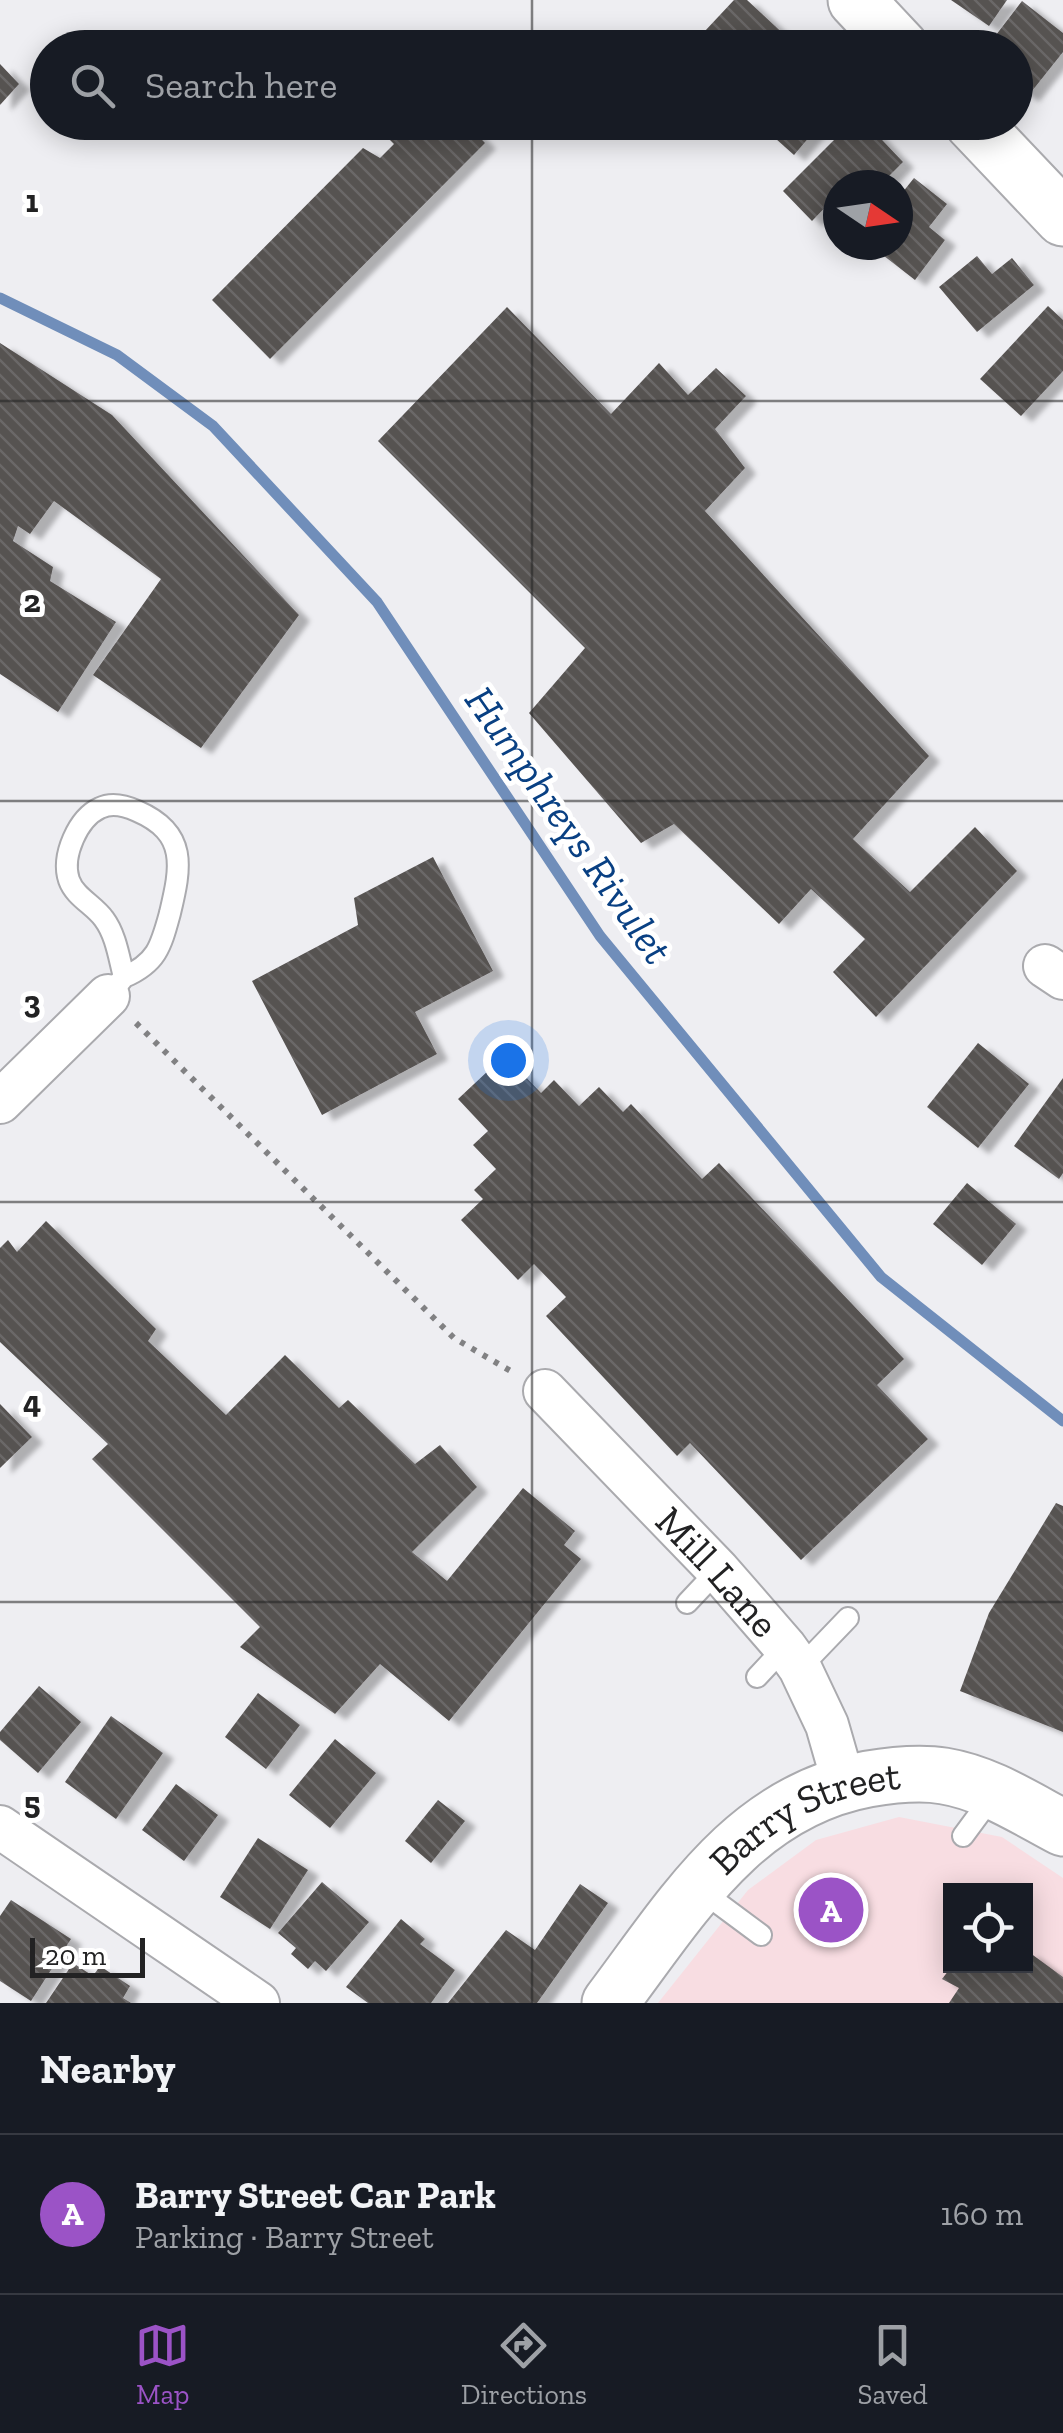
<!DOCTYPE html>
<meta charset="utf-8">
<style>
:root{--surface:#171b24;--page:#20242c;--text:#f1f3f6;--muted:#9ea1a6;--line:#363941;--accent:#9b53c6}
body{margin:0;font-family:"Zilla Slab",serif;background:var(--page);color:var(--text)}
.controls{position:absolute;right:30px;bottom:30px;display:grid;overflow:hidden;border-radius:0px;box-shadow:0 5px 25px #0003}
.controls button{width:90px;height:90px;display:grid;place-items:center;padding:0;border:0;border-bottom:2px solid var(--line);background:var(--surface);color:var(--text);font:50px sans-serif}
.compass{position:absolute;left:823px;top:170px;width:90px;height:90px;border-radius:50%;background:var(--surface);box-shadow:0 5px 25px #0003;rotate:103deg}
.scale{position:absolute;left:30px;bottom:25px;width:115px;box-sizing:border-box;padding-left:10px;border:5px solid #222223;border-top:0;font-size:28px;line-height:35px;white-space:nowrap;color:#222223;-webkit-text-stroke:8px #fff;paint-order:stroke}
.you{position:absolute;left:508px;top:1060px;width:35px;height:35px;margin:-25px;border:8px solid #fff;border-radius:50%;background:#1a73e8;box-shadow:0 0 0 15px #1a73e833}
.badge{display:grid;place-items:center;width:65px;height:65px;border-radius:50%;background:var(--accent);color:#fff;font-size:32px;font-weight:700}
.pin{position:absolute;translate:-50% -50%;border:5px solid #fff;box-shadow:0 2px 10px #0006}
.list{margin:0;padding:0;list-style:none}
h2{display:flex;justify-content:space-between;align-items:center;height:130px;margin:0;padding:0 40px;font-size:42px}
h2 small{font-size:32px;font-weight:400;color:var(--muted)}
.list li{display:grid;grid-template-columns:65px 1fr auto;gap:30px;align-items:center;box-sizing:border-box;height:160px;padding:0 40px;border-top:2px solid var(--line)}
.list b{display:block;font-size:38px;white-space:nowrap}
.list p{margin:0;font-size:32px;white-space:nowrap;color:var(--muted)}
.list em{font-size:32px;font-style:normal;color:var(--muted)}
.icon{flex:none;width:55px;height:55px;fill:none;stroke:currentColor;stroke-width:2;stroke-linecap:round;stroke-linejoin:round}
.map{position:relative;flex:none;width:1063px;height:2003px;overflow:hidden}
.search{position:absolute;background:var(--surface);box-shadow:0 5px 25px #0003;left:30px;right:30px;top:30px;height:110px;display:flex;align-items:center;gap:25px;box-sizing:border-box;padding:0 35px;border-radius:55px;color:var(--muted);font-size:38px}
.sheet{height:290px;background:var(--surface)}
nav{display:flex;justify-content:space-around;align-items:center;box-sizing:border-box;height:140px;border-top:2px solid var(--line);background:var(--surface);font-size:28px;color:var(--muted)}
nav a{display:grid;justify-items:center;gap:5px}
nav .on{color:var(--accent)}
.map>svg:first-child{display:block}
.commercial{fill:#f8dde2;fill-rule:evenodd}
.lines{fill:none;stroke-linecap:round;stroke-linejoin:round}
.stream{stroke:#708eba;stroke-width:11}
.building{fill:url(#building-back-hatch);filter:url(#shadow)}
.lane-casing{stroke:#aaaaae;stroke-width:24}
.street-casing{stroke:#aaaaae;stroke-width:46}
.secondary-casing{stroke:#aaaaae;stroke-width:59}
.path{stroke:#818183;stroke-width:6;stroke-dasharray:5 8;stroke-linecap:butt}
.lane{stroke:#fff;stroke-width:20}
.street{stroke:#fff;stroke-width:42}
.secondary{stroke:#fff;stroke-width:55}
.grid{fill:none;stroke:#222223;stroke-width:2.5;stroke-opacity:0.55}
.labels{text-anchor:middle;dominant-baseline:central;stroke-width:10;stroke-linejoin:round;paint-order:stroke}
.street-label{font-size:40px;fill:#222223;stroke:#fff}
.water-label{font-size:42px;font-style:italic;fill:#094083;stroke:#fff}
.grid-label{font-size:32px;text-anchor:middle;font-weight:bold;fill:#222223;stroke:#fff;stroke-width:10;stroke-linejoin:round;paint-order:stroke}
</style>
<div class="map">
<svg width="1063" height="2003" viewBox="0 0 1063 2003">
<defs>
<pattern id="building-back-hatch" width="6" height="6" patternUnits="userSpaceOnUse" patternTransform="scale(2.5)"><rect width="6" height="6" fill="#565251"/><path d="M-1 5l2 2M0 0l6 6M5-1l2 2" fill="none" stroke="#6b6767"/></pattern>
<filter id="shadow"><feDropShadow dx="11" dy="6" stdDeviation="2.5" flood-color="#0004"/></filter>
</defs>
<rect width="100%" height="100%" fill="#eeeef2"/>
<path class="commercial" d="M899,1817L1002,1837L1063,1878V2003H658L748,1890L816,1840ZM950,1890H1026V1966H950Z"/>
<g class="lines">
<polyline class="stream" points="0,298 117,355 213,426 377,602 600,936 881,1277 1063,1421"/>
</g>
<g class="building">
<polygon points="734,0 747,0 787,37 777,48 689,48"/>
<polygon points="951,0 1007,0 989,26"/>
<polygon points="1022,1 1063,33 1063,52 1028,96 1016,87 1016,48 986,48"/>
<polygon points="0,64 19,84 0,105"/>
<polygon points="377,122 465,122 485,143 270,359 212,300 363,148 380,158 394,144 375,125"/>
<polygon points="757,122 822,122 794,155"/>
<polygon points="852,122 865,122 903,162 880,185 838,185 838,194 812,221 783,191"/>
<polygon points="914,178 947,204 929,227 945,240 915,280 870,245 898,245 898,198"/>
<polygon points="977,256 992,274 1012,258 1034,285 977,332 939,287"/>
<polygon points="1048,306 1063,320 1063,371 1021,416 980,379"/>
<polygon points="507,307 611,414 659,363 688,395 716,368 746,396 715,429 745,468 705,511 929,756 853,839 910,892 975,827 1017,871 876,1017 833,972 865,939 811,889 779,924 674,824 641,843 529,713 585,648 378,441"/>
<polygon points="0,343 112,415 299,615 201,748 93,675 161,579 54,501 30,534 18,526 13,541 53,567 50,581 116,622 58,712 0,674"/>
<polygon points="433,857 493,971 415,1012 437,1054 322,1115 252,981 358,925 354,898"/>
<polygon points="978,1043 1029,1084 978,1148 927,1107"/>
<polygon points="505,1055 541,1093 554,1080 579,1106 599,1087 623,1112 631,1104 702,1179 719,1163 904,1359 877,1385 928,1439 801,1560 690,1443 677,1456 546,1316 566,1297 534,1264 518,1280 461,1220 483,1199 474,1190 496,1169 473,1145 488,1131 458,1099"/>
<polygon points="1063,1078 1063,1173 1059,1179 1014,1146"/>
<polygon points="967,1183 1016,1224 982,1265 933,1224"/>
<polygon points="46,1221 156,1329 148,1341 226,1415 285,1355 339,1408 348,1400 415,1464 440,1445 477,1487 412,1552 447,1581 523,1488 575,1531 564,1545 581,1559 449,1721 380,1664 335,1714 240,1647 260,1627 92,1459 108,1444 0,1342 0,1248 8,1240 17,1252"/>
<polygon points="0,1404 32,1437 0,1468"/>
<polygon points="1056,1503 1063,1506 1063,1732 960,1691 989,1613"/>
<polygon points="39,1686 81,1722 38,1773 0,1740 0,1732"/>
<polygon points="258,1693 300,1725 266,1769 225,1737"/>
<polygon points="111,1716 163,1753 116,1819 65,1782"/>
<polygon points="335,1739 376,1773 330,1828 289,1795"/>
<polygon points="176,1784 218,1815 184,1861 142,1830"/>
<polygon points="438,1800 465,1821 431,1863 405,1841"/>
<polygon points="258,1838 308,1870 270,1929 220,1897"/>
<polygon points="322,1882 369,1922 326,1971 315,1961 308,1969 291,1954 296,1948 278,1933"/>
<polygon points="580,1884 608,1903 537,2003 448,2003 506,1930 535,1950"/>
<polygon points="11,1900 71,1939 31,2001 0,1981 0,1916"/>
<polygon points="401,1919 425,1939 420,1944 455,1970 431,2003 368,2003 346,1987"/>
<polygon points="1026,1950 1063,1977 1063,2003 949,2003 959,1988 942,1979 952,1966 1026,1966"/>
<polygon points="73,1963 93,1976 100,1966 130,1986 123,1998 131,2003 46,2003"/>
</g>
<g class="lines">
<g class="lane-casing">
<g id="lane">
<path d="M108,996L124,977C119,958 116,935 104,919C94,905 75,897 69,880C61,856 78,818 100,808C112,802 126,806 137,811C188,833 181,867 170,913C161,946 157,963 124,977"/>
<polyline points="687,1603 718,1570"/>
<polyline points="800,1668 848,1618"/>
<polyline points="757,1677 785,1647"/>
<polyline points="963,1836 994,1794"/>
<polyline points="699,1889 761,1935"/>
</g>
</g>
<g class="street-casing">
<g id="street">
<polyline points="1045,966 1063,978"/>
<polyline points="0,1102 108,996"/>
<path id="s1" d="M545,1391L718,1570L785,1647L800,1668L827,1725L844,1784"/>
<polyline points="0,1827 258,2003"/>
</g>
</g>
<g class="secondary-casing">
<g id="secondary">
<polyline points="856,0 901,48"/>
<polyline points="972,122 1063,218"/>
<path id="s2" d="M610,2003C681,1909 743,1802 868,1779C892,1775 920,1772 944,1776C987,1783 1025,1808 1063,1828"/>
</g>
</g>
<polyline class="path" points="136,1023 454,1338 514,1373"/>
<use href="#lane" class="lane"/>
<use href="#street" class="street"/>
<use href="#secondary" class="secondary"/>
</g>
<path class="grid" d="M532,0V48M532,122V2003M0,401H1063M0,801H1063M0,1202H1063M0,1602H1063"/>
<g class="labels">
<g class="street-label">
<text stroke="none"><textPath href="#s1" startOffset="250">Mill Lane</textPath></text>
<text stroke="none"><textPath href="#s2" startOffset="278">Barry Street</textPath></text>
</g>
<g class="water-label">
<text transform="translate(569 825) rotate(55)">Humphreys Rivulet</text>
</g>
</g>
<g class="grid-label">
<text x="32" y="212">1</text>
<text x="32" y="612">2</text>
<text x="32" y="1013">3</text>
<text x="32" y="1413">4</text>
<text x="32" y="1814">5</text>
</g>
</svg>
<div class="controls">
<button><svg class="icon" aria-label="locate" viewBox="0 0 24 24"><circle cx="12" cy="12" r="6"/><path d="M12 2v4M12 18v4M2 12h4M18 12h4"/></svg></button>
</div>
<svg class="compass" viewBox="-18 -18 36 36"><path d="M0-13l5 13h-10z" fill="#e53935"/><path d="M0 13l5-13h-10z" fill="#9ea1a6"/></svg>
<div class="scale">20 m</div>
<div class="you"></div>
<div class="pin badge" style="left:831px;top:1910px">A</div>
<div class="search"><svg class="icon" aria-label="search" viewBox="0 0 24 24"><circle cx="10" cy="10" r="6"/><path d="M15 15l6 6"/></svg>Search here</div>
</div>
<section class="sheet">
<h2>Nearby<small></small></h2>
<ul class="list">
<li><span class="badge">A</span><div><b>Barry Street Car Park</b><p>Parking · Barry Street</p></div><em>160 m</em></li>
</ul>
</section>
<nav>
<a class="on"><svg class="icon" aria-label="map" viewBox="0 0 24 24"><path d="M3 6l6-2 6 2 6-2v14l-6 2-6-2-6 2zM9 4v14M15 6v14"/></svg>Map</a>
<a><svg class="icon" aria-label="directions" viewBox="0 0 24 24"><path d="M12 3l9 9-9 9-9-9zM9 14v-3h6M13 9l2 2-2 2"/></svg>Directions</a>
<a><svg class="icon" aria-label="saved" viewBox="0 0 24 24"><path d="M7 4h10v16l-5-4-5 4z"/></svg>Saved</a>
</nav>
